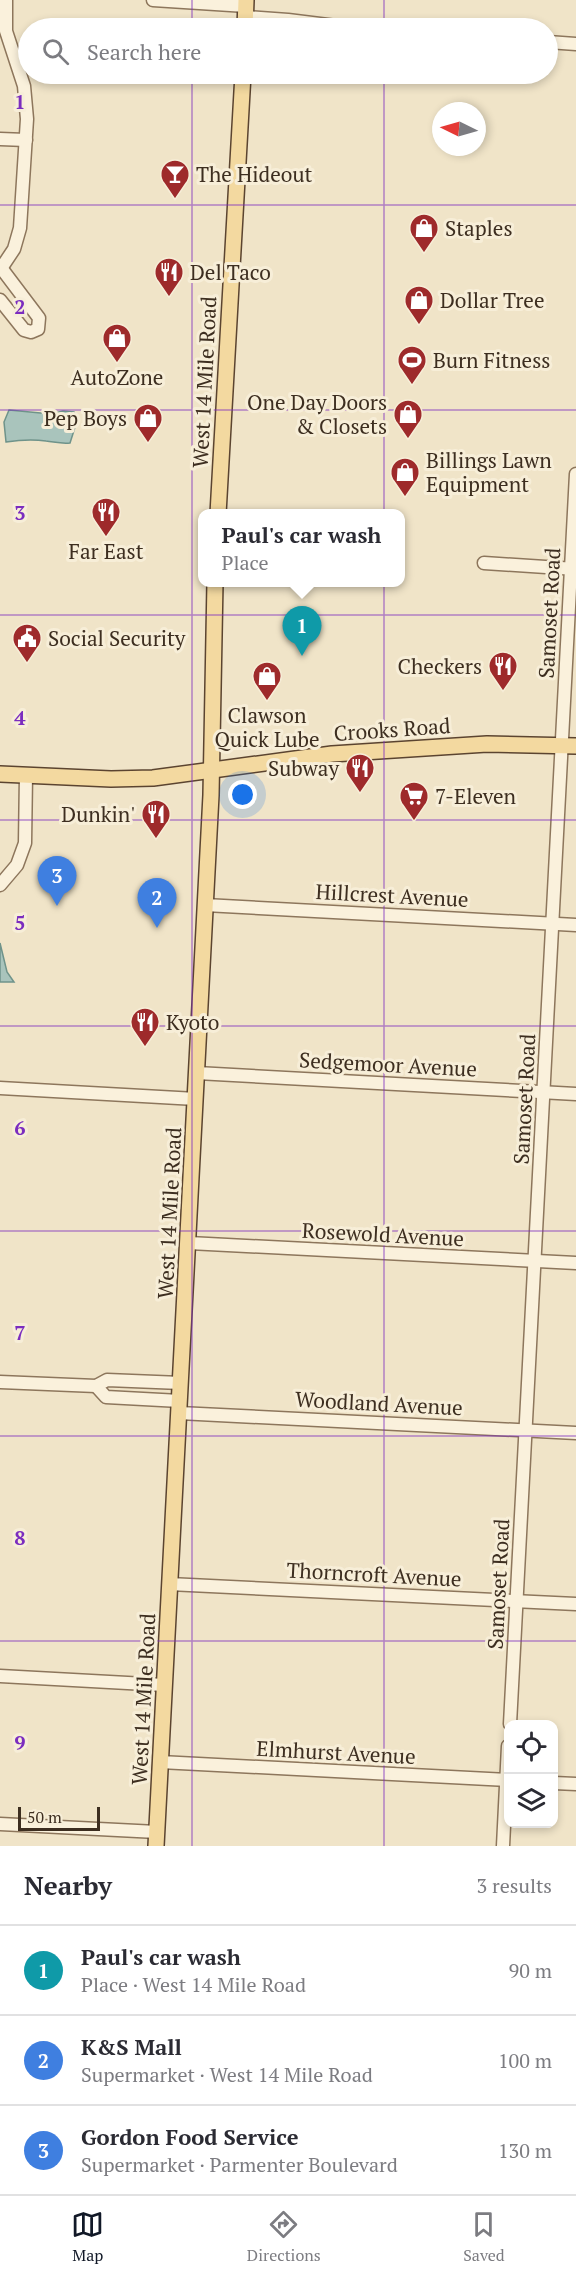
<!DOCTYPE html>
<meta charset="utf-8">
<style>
:root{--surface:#fff;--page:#f7f7f7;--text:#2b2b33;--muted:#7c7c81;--line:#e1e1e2;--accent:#111827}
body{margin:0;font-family:"PT Serif",serif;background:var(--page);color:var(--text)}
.controls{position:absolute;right:18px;bottom:18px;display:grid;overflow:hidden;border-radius:12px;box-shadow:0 3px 9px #0003}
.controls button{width:54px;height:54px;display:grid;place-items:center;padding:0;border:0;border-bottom:2px solid var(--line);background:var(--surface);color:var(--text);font:30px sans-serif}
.compass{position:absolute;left:432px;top:102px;width:54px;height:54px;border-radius:50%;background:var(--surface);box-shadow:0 3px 9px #0003;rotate:275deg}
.scale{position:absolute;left:18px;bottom:15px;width:82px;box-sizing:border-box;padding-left:6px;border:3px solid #3d2e20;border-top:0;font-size:16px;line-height:21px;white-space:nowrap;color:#3d2e20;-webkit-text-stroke:4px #f7eed8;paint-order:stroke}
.you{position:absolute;left:243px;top:795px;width:21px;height:21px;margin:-15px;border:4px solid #fff;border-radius:50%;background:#1a73e8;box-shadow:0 0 0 9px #1a73e833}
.badge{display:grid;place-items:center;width:39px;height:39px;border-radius:50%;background:var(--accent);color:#fff;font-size:20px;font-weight:700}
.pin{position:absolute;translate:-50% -50px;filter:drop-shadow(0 2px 3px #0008)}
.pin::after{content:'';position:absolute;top:32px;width:21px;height:18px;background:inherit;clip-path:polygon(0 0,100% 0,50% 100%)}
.popup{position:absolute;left:198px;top:509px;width:207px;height:78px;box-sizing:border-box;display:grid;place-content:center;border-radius:12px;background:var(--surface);filter:drop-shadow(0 2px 4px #0005);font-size:20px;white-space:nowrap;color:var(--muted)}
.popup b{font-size:22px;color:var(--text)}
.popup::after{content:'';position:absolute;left:50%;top:100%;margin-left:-12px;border:12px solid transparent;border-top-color:var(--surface)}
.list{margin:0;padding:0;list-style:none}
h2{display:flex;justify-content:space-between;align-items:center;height:78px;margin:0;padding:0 24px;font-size:26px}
h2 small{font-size:20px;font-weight:400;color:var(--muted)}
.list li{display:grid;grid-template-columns:39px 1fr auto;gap:18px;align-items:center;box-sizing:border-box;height:90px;padding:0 24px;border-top:2px solid var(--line)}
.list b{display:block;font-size:22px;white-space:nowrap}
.list p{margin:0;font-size:20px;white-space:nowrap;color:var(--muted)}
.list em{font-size:20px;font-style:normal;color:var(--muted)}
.icon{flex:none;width:33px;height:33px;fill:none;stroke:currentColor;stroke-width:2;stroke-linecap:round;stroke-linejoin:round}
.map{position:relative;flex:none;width:576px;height:1846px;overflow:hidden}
.search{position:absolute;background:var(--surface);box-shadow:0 3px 9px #0003;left:18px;right:18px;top:18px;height:66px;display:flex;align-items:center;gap:15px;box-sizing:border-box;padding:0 21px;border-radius:33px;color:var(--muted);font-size:22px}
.sheet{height:348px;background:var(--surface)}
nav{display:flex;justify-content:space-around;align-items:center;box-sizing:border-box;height:84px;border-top:2px solid var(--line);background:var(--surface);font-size:16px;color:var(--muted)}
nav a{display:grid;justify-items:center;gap:3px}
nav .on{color:var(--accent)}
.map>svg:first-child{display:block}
.water{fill:#a9c4bc;stroke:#6f938a;stroke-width:1.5}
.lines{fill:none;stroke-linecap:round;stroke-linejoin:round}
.minor-casing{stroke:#8d765c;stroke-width:15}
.major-casing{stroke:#5b4430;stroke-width:18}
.minor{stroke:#faf1dc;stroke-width:12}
.major{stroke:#f3d9a0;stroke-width:15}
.grid{fill:none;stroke:#7b2cbf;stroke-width:1.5;stroke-opacity:0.55}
.labels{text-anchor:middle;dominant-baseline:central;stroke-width:6;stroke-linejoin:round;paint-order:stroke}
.poi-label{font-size:21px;fill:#3d2e20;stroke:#f7eed8;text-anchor:start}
.street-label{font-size:21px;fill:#3d2e20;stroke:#f7eed8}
.grid-label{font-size:20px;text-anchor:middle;font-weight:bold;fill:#7b2cbf;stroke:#f7eed8;stroke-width:6;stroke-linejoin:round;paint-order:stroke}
</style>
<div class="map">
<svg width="576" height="1846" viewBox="0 0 576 1846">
<rect width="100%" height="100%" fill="#f0e4c8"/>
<g class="water">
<path d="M9,410L51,414L63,411L74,412L77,421L70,443C61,444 55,442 46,441C32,439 19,440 6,442L4,422Z"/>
<polygon points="0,943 7,972 14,982 0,982"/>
</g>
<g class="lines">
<g class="minor-casing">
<g id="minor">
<polyline points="153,0 246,6"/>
<polyline points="245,17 288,20 352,28"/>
<polyline points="548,42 576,44"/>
<polyline points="0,139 26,140"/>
<polyline points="0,270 14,249 20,228 27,119 24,86 6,31 6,0"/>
<polyline points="0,300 24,330 31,332 38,329 39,318 2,269"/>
<polyline points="484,563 576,569"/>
<polyline points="0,885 17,865 25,843 26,775"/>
<polyline points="205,905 576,925"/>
<polyline points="197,1073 576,1094"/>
<polyline points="0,1088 196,1099"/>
<polyline points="189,1243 576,1263"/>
<polyline points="0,1382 96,1386 107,1380 181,1383"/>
<polyline points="96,1386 106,1397 180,1401"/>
<polyline points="179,1413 576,1433"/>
<polyline points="169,1584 576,1604"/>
<polyline points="0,1676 164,1685"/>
<polyline points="510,1724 576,474"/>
<polyline points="160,1762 508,1780"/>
<polyline points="554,1783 576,1784"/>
<polyline points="0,1824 157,1832"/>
<polyline points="503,1846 508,1746"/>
</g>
</g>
<g class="major-casing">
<g id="major">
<polyline points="245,28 246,0"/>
<polyline points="218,514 243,74"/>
<polyline points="0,774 111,779 153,778 332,754 487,744 576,746"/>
<polyline points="156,1846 211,795 215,582"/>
</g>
</g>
<use href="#minor" class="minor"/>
<use href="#major" class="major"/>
</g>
<path class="grid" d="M192,0V28M384,0V28M192,74V1846M384,74V1846M0,205H576M0,410H576M0,615H576M0,820H576M0,1026H576M0,1231H576M0,1436H576M0,1641H576"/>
<defs>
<g id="bar-pin" transform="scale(1.5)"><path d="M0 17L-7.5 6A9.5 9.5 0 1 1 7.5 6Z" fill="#9e2a2b" stroke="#f7eed8"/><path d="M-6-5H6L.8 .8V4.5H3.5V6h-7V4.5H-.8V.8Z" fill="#fff"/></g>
<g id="shop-pin" transform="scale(1.5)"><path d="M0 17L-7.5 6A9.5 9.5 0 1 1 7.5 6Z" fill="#9e2a2b" stroke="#f7eed8"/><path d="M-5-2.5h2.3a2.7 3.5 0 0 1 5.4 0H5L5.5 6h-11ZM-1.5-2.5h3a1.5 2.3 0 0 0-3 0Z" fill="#fff"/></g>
<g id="restaurant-pin" transform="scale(1.5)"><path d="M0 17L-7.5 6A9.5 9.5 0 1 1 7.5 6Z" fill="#9e2a2b" stroke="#f7eed8"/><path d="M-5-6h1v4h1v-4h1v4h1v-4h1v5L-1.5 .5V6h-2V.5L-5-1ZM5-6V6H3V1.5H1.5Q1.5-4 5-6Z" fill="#fff"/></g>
<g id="stadium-pin" transform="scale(1.5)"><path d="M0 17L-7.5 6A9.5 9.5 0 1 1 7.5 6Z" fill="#9e2a2b" stroke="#f7eed8"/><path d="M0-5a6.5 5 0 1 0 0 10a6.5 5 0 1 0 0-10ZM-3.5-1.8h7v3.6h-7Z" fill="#fff"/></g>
<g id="civic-pin" transform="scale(1.5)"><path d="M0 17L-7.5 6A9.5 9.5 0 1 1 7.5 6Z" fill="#9e2a2b" stroke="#f7eed8"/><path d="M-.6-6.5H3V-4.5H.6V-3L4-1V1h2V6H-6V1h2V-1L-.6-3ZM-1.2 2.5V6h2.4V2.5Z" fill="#fff"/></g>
<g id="supermarket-pin" transform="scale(1.5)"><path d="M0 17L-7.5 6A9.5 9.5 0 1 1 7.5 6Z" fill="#9e2a2b" stroke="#f7eed8"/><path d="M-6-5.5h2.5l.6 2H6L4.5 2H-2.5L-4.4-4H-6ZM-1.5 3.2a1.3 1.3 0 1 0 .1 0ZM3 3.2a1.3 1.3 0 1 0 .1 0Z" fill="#fff"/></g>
</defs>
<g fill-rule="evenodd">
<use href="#bar-pin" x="175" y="174"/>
<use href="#shop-pin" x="424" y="228"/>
<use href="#restaurant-pin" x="169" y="272"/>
<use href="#shop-pin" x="419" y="300"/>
<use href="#shop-pin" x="117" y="338"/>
<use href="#stadium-pin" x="412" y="360"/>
<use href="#shop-pin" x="408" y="414"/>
<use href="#shop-pin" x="148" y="418"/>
<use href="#shop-pin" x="405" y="472"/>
<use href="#restaurant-pin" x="106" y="512"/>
<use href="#civic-pin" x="27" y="638"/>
<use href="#restaurant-pin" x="503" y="666"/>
<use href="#shop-pin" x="267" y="676"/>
<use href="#restaurant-pin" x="360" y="768"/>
<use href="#supermarket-pin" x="414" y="796"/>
<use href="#restaurant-pin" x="156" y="814"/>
<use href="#restaurant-pin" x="145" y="1022"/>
</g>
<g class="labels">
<g class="poi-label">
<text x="196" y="174">The Hideout</text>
<text x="445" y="228">Staples</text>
<text x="190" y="272">Del Taco</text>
<text x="440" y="300">Dollar Tree</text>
<text x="433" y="360">Burn Fitness</text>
<text x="117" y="377" text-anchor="middle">AutoZone</text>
<text x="387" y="402" text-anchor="end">One Day Doors<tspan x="387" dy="24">&amp; Closets</tspan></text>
<text x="127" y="418" text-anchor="end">Pep Boys</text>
<text x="426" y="460">Billings Lawn<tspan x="426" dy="24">Equipment</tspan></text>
<text x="106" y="551" text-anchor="middle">Far East</text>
<text x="48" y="638">Social Security</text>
<text x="482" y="666" text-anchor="end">Checkers</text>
<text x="267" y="715" text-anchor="middle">Clawson<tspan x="267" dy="24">Quick Lube</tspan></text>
<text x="339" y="768" text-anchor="end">Subway</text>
<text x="435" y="796">7-Eleven</text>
<text x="135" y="814" text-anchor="end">Dunkin'</text>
<text x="166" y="1022">Kyoto</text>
</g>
<g class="street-label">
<text transform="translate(204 382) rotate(-87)">West 14 Mile Road</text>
<text transform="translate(549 613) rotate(-87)">Samoset Road</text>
<text transform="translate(392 729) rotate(-4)">Crooks Road</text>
<text transform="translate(392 895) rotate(3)">Hillcrest Avenue</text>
<text transform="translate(388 1064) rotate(3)">Sedgemoor Avenue</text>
<text transform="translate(524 1099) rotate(-87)">Samoset Road</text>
<text transform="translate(169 1213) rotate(-87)">West 14 Mile Road</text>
<text transform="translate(383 1234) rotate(3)">Rosewold Avenue</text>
<text transform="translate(379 1403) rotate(3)">Woodland Avenue</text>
<text transform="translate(374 1574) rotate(3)">Thorncroft Avenue</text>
<text transform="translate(498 1584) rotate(-87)">Samoset Road</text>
<text transform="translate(143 1699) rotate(-87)">West 14 Mile Road</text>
<text transform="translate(336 1752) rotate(3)">Elmhurst Avenue</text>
</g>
</g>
<g class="grid-label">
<text x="20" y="109">1</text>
<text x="20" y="314">2</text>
<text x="20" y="520">3</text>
<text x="20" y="725">4</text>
<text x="20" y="930">5</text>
<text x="20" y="1135">6</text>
<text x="20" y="1340">7</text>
<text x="20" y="1545">8</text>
<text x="20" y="1750">9</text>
</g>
</svg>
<div class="controls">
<button><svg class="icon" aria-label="locate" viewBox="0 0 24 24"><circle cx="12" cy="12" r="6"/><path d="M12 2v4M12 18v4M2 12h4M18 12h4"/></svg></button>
<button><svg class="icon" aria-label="layers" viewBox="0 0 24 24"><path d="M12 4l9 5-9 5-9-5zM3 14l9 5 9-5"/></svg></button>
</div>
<svg class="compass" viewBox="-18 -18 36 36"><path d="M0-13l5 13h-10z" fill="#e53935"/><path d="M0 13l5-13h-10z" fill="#7c7c81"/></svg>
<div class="scale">50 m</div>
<div class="you"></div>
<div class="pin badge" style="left:302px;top:656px;background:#0f9aa8">1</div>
<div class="popup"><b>Paul's car wash</b>Place</div>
<div class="pin badge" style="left:157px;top:928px;background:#3f7fe0">2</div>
<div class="pin badge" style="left:57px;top:906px;background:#3f7fe0">3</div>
<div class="search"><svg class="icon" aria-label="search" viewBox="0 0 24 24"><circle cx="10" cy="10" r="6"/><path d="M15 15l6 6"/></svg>Search here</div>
</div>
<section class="sheet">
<h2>Nearby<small>3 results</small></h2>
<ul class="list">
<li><span class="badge" style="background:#0f9aa8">1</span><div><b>Paul's car wash</b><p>Place · West 14 Mile Road</p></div><em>90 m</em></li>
<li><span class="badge" style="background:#3f7fe0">2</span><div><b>K&amp;S Mall</b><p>Supermarket · West 14 Mile Road</p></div><em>100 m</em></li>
<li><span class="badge" style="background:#3f7fe0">3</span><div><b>Gordon Food Service</b><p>Supermarket · Parmenter Boulevard</p></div><em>130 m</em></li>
</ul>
</section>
<nav>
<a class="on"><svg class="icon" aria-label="map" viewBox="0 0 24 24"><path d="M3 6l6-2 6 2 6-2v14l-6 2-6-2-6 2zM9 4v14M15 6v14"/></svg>Map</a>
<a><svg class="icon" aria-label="directions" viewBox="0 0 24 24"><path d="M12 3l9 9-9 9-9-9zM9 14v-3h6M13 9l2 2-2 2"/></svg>Directions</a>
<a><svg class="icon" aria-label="saved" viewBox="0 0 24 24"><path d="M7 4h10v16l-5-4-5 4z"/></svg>Saved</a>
</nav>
